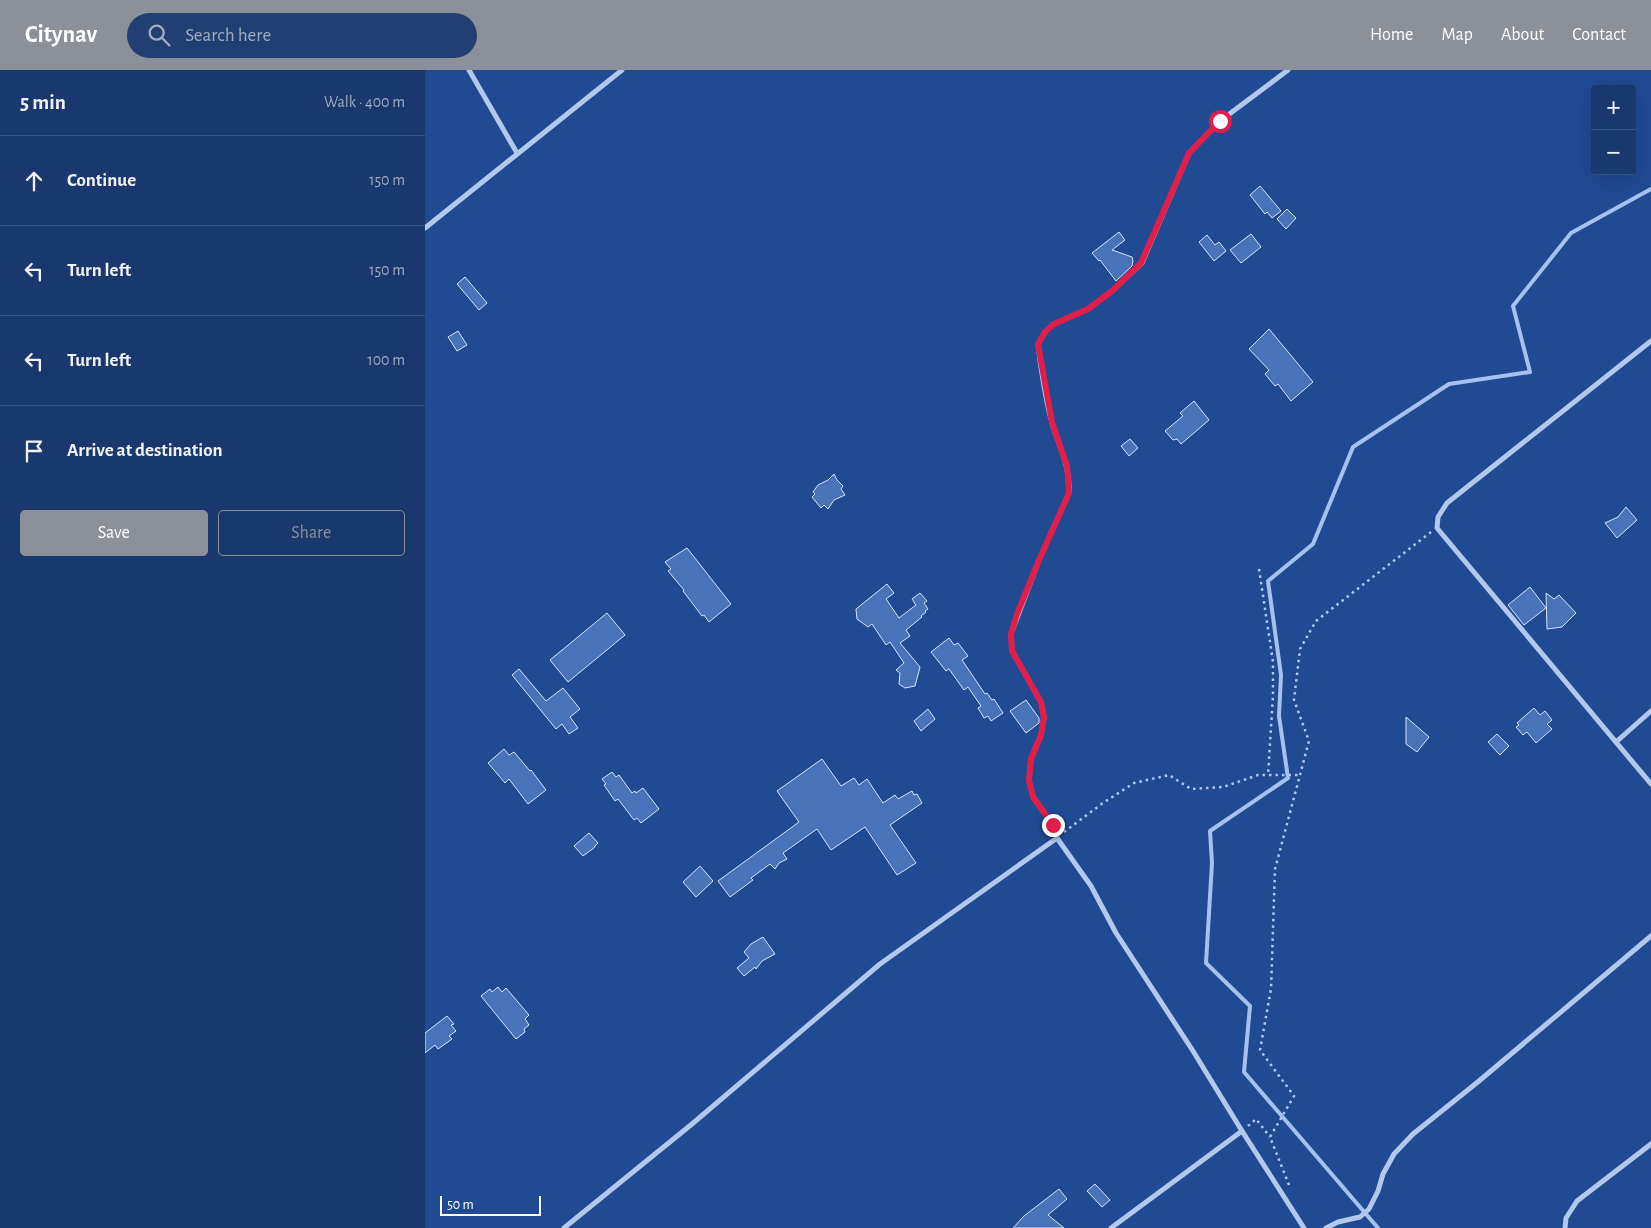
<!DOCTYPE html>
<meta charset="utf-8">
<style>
:root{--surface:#18386e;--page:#213f73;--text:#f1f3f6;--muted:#9facc2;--line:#365281;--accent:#8c9099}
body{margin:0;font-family:"Alegreya Sans",sans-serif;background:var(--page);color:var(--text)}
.controls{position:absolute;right:15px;top:15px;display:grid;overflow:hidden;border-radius:5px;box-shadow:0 5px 20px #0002}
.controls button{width:45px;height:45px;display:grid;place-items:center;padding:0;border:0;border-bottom:1px solid var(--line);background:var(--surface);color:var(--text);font:25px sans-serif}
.scale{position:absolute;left:15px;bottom:12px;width:101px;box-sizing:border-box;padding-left:5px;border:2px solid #fff;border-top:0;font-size:14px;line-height:18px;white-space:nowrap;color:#fff;-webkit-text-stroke:4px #204a92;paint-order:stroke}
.stop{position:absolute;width:15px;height:15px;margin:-11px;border:4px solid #e11d48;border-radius:50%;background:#fff}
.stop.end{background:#e11d48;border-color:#fff;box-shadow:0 1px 5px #0008}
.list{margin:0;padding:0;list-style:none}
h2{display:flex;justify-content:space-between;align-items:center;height:65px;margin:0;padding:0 20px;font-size:21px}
h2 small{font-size:16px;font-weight:400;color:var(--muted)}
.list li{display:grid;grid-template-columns:32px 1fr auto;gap:15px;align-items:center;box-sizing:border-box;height:90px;padding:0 20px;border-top:1px solid var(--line)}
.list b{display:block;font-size:19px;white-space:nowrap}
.list em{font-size:16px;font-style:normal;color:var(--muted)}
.actions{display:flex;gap:10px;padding:15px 20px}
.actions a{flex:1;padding:11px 0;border:1px solid var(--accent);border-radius:5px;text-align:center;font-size:18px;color:var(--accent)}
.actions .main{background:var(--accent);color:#fff}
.icon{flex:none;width:28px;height:28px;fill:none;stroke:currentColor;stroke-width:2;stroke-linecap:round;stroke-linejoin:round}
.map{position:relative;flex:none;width:1226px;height:1158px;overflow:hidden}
header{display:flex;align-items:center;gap:30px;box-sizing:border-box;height:70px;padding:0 25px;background:var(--accent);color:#fff}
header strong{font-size:24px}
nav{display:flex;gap:28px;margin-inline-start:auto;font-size:18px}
.search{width:350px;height:45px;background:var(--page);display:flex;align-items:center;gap:12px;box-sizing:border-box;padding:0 18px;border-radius:28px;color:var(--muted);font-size:19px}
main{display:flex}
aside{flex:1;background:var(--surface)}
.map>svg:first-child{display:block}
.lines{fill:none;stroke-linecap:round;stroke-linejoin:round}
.stream{stroke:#a5c2ef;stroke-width:4}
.building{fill:#4973b9;stroke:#d7e5fa}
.path{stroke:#b1c9ed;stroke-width:2.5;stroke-dasharray:2.5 4;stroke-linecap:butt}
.street{stroke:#b1c9ed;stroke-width:5}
.route{stroke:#e11d48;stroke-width:6}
</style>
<header>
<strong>Citynav</strong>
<div class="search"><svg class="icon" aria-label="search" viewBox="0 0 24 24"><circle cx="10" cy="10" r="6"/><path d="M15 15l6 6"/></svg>Search here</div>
<nav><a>Home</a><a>Map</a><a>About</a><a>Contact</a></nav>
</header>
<main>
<aside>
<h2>5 min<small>Walk · 400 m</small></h2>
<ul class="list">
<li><svg class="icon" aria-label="ahead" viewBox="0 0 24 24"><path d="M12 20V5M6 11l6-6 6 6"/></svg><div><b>Continue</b></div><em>150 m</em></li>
<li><svg class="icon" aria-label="left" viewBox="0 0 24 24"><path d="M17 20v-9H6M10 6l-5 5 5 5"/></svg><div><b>Turn left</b></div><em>150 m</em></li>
<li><svg class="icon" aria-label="left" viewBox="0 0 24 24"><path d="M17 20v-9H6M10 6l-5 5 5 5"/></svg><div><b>Turn left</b></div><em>100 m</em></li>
<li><svg class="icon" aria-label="arrive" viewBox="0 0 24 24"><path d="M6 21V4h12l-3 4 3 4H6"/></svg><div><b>Arrive at destination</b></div></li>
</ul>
<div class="actions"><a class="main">Save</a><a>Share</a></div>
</aside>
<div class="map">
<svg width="1226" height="1158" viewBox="0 0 1226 1158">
<rect width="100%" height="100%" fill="#204a92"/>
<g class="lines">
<polyline class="stream" points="953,1158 819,1002 825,936 781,893 787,793 785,761 863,708 854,646 856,605 843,511 888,474 928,377 1024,314 1105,302 1088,236 1146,163 1226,119"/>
</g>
<g class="building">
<polygon points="835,116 856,141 847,148 842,142 840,144 825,125"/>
<polygon points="862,139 871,148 861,159 852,149"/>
<polygon points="694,162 700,170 687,180 707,187 708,191 707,196 691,211 675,190 674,191 667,183"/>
<polygon points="826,164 836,177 816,193 805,180"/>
<polygon points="782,165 790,175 794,172 801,181 789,191 774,172"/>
<polygon points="40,207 62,233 54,240 32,214"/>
<polygon points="844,259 888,312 866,331 853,314 850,316 840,304 844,300 824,279"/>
<polygon points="33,261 42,275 32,281 23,267"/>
<polygon points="769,331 784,350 756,374 752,369 748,370 740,361 758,346 755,343"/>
<polygon points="705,369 713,378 704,386 696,376"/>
<polygon points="409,404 412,410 418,416 416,419 420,425 409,430 403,439 399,435 396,438 387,427 390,424 388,422 393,415 403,410"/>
<polygon points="1201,437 1212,450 1192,468 1180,453 1193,447"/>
<polygon points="262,478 306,534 284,552 279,545 277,546 258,521 259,520 243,501 246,499 240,492"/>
<polygon points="462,514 469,523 461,529 474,548 491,535 487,529 495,523 502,531 499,533 503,539 500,541 501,542 496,546 497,547 481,560 485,566 475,573 495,597 490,616 480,618 474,614 475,603 471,600 479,593 465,572 461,575 447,554 443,557 432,549 431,539"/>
<polygon points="1105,517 1121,538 1099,555 1083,535"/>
<polygon points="1121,523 1129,529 1134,525 1151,543 1137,557 1122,559"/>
<polygon points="182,543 200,565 143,612 125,590"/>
<polygon points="524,568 529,575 533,573 543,586 537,590 560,624 562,623 567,630 569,629 578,643 566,651 563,646 559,648 553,638 556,636 543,617 539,620 524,599 521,601 506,582"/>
<polygon points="94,599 121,631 138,618 155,639 145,647 153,658 144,664 137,654 131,659 87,605"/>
<polygon points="601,630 614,648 614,653 601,663 585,641"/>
<polygon points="1109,638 1115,645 1120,641 1127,650 1122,654 1127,659 1111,673 1102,662 1098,665 1091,657 1094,655 1092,653"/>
<polygon points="503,639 510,649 496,661 489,651"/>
<polygon points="981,647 1004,667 992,682 981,674"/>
<polygon points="1072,664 1084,676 1075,685 1063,672"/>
<polygon points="79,679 84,685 89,682 105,701 106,700 121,720 103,734 84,709 80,713 63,693"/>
<polygon points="397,689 416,716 429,708 434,715 442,709 458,733 470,725 473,729 487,721 489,725 492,724 497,733 465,755 491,793 472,805 440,757 406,780 392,759 358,783 362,789 354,793 350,799 345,794 326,808 328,810 305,827 293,811 374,752 352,721"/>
<polygon points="187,702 191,707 194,705 207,723 210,721 211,723 218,718 234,739 216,753 212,748 209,750 193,729 190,731 179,715 181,714 177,709"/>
<polygon points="164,763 173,773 170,776 170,777 158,786 149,776"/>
<polygon points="275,796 288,811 271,827 258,812"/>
<polygon points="338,867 350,884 337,891 331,899 330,897 319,906 312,898 324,888 319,882 326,874"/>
<polygon points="73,917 77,922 81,918 104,945 100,949 104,955 99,959 100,962 91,969 56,926 65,919 67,922"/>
<polygon points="22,946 29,954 26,955 31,961 24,966 27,969 13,979 10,975 0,983 0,963"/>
<polygon points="670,1114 685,1130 677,1137 662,1121"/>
<polygon points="634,1119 642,1129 623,1145 639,1158 588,1158 599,1146"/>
</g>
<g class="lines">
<g class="path">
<polyline points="834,499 848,592 848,626 843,705"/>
<polyline points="639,762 678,733 709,713 744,705 766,719 798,717 833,705 875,705"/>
<polyline points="823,1056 831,1049 845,1067"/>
<polyline points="864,1115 845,1067 869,1026 835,980 846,919 850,799 884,671 869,630 875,579 891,551 1006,462"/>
</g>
<g class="street">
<polyline points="44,0 92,83"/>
<path d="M863,0L795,51L764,83L717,193L687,221L663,239L629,254L620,262L613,274C616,300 620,327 627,353C634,376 646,399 644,423L614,490L586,564L587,581L616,632L619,647L616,665L606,689L604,710L608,727L628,755L632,768L666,816L691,863L768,981L817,1061L879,1158"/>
<polyline points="0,158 197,0"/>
<polyline points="1226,271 1022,433 1013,447 1012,458 1226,714"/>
<polyline points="1191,672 1226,641"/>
<polyline points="139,1158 267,1054 455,894 632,768"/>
<polyline points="686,1158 817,1061"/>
<polyline points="901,1158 913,1152 935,1147 944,1139 953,1121 958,1104 969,1084 988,1064 1054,1011 1226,866"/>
<polyline points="1140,1158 1141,1148 1152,1131 1226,1074"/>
</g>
</g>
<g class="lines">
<polyline class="route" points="628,755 608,727 604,710 606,689 616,665 619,647 616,632 587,581 586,564 592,544 614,490 644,423 642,396 627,352 613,274 620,262 629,254 663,239 687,221 716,193 764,83 795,51"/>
</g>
</svg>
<div class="controls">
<button>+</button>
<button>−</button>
</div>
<div class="scale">50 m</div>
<div class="stop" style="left:795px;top:51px"></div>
<div class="stop end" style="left:628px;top:755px"></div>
</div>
</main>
